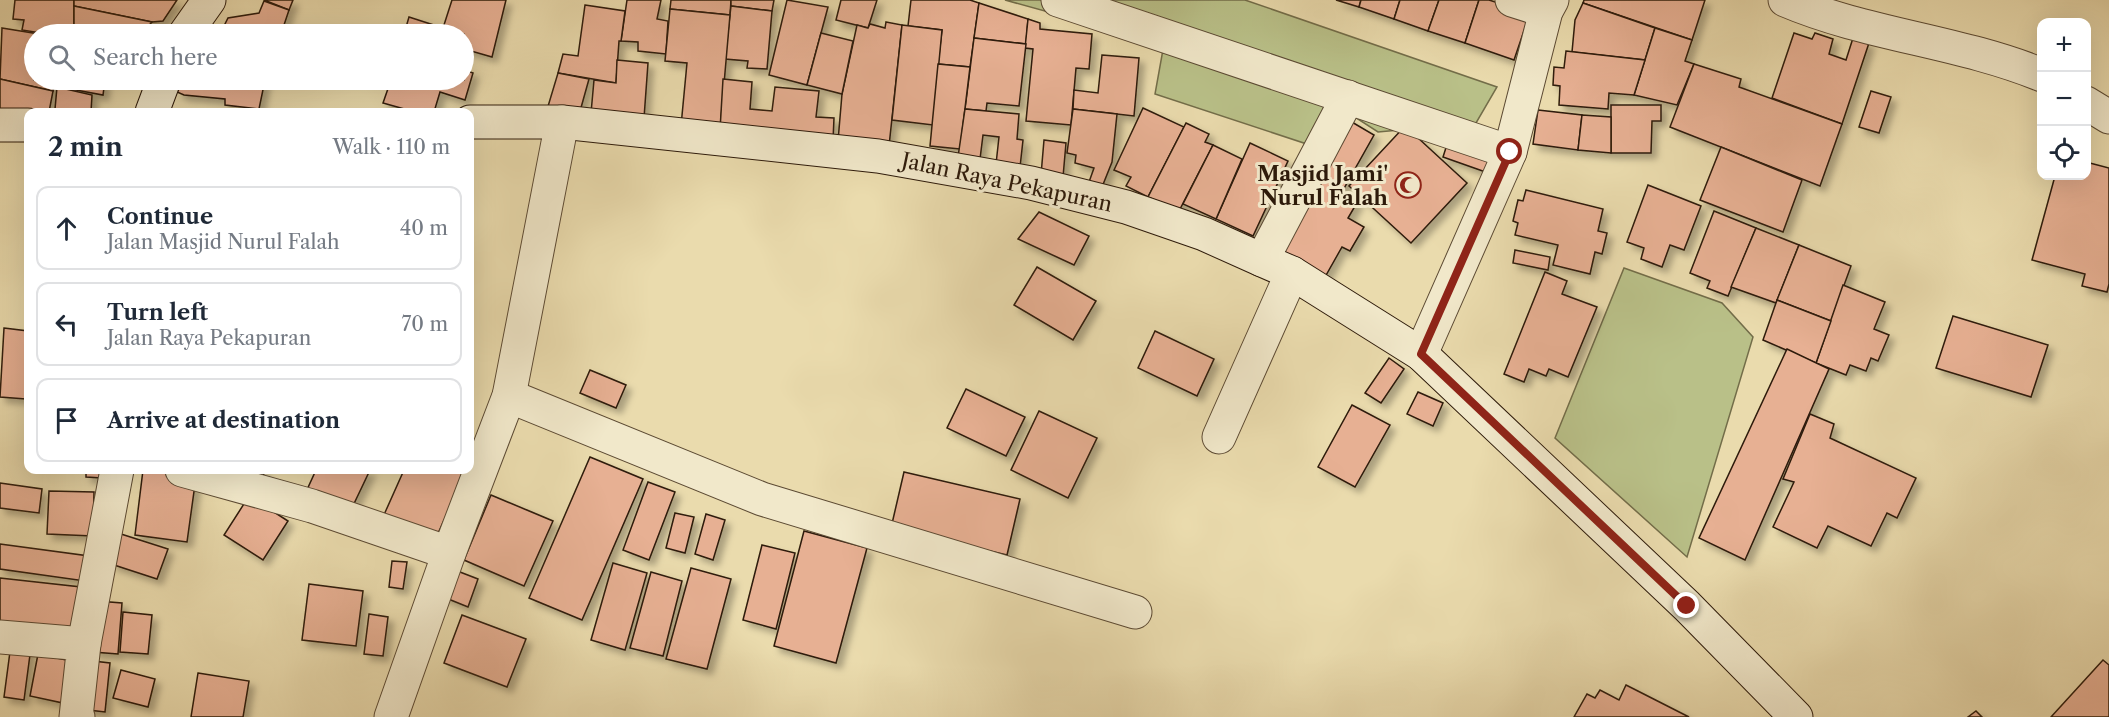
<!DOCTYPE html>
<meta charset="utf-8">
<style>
:root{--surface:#fff;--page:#f6f6f7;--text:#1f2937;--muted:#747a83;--line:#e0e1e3}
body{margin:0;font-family:"Libre Caslon Text",serif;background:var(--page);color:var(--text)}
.controls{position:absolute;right:18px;top:18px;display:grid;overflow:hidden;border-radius:12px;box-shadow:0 6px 24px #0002}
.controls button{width:54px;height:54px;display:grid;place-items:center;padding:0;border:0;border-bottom:2px solid var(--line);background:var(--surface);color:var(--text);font:30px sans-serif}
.stop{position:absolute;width:18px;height:18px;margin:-14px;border:4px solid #8f2418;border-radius:50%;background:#fff}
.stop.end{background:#8f2418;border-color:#fff;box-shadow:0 2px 6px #0008}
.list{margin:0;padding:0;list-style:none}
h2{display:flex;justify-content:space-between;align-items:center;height:78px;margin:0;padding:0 24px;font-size:26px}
h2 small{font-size:20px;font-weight:400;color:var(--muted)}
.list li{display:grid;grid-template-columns:39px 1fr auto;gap:18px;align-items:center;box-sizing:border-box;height:84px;margin:0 12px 12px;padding:0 12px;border:2px solid var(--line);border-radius:12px}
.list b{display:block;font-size:22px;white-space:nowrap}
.list p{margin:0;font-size:20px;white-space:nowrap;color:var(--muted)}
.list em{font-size:20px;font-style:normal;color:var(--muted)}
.icon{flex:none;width:33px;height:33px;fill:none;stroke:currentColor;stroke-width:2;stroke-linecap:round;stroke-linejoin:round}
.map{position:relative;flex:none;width:2109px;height:717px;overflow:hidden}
.search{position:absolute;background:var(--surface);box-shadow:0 6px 24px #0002;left:24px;top:24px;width:450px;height:66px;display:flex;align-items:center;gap:15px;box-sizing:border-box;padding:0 21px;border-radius:33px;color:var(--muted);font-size:22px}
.panel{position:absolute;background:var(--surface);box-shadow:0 6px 24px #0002;left:24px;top:108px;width:450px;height:366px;border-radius:12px}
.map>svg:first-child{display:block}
.green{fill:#b9c088;stroke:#736d49;stroke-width:1.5}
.building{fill:#e7b093;stroke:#2d1a0a;stroke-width:1.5;filter:url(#shadow)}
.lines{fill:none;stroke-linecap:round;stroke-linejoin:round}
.street-casing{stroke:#5c4a33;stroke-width:35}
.secondary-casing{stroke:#2d1a0a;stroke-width:35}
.street{stroke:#f1e8ca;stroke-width:33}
.secondary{stroke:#f1e8ca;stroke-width:33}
.route{stroke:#8f2418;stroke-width:8}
.labels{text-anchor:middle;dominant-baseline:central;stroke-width:6;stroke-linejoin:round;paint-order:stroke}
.poi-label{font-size:21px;font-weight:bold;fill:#2d1a0a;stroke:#f1e8ca;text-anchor:end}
.street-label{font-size:21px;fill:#2d1a0a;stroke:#f1e8ca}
</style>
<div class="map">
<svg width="2109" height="717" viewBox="0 0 2109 717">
<defs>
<filter id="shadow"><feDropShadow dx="5.5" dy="5.5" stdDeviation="3" flood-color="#0004"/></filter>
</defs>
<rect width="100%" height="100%" fill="#eadbad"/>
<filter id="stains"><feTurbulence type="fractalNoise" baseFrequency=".00333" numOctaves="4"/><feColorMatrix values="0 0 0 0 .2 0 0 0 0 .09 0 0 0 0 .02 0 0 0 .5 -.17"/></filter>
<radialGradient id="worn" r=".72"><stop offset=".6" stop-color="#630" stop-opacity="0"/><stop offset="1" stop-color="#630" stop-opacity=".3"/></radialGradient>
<g class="green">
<polygon points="1005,0 1245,0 1497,87 1476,123 1378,132 1344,110 1316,147 1155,94 1164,44"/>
<polygon points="1624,268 1722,303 1753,337 1687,557 1555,438"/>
</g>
<g class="building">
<polygon points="15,0 74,0 74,34 47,34 22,30 24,20 13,19"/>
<polygon points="74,0 177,0 163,21 152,22 74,6"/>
<polygon points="264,0 293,0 289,10"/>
<polygon points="452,0 506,0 492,57 464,49 464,34 443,28"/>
<polygon points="627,0 661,0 657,19 668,21 666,54 638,51 638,42 621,41"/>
<polygon points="671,0 731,0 730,15 670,9"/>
<polygon points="731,0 774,0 772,11 731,6"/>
<polygon points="787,0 828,7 807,85 769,75"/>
<polygon points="841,0 877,0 868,28 836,20"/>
<polygon points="911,0 970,0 979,3 970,67 938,64 942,30 908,26"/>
<polygon points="1336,0 1361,0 1359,7"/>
<polygon points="1361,0 1400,0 1394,19 1359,7"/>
<polygon points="1400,0 1439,0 1428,31 1394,19"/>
<polygon points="1439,0 1479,0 1465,43 1428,31"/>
<polygon points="1479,0 1489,0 1530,13 1514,60 1465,43"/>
<polygon points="1584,0 1705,0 1692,40 1583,3"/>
<polygon points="264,1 289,10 281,34 220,34 228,18 259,13"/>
<polygon points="979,3 1028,19 1026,44 974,38"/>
<polygon points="1583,3 1655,28 1645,60 1572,52 1575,20"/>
<polygon points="585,5 625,11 621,41 619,41 616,83 558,73 563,54 578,56"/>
<polygon points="74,6 152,22 141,34 74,34"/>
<polygon points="731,6 772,11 767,69 747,68 748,61 725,59"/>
<polygon points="670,9 730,15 720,130 681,126 687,63 665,61"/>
<polygon points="409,17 443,28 459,34 404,34"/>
<polygon points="1028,19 1040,23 1040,29 1092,34 1089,69 1076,68 1071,125 1026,121 1033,49 1025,48"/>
<polygon points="886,22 902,25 889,146 838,141 842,94 857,25 868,28 870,24 885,28"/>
<polygon points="902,25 942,30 933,125 892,120"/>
<polygon points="2,28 39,34 34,34 34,80 55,80 53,91 0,79"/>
<polygon points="1655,28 1692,40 1685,61 1694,64 1677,105 1634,95"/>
<polygon points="821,33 853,41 842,94 807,85"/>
<polygon points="1794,33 1812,39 1815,33 1833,39 1829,54 1846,60 1853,38 1869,43 1842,124 1772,98"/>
<polygon points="974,38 1026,44 1019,106 987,103 986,111 965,109"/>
<polygon points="1566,51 1645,60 1634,95 1609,93 1608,109 1559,105 1560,86 1553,85 1554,67 1564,68"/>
<polygon points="1102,55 1139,58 1134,116 1073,109 1074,90 1098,93"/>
<polygon points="617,60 648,63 644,118 590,124 594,80 616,83"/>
<polygon points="938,64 970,67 960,149 930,146"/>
<polygon points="1694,64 1741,79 1739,87 1842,124 1820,186 1670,127"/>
<polygon points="464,70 473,73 465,100 440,92 434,112 415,112 383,103 391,80 464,80"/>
<polygon points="558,73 589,79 577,122 546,113"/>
<polygon points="0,79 53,91 49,112 0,110"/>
<polygon points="723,79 752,82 750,109 772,111 775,87 819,91 816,117 834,118 833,140 720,130"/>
<polygon points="67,80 105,80 103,95 65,88"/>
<polygon points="185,80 265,80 259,109 225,105 225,99 184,95 177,92"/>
<polygon points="57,87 92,95 91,112 55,109"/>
<polygon points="1871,91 1891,97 1879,133 1859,127"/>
<polygon points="1611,105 1661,105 1661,121 1652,121 1651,153 1611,153"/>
<polygon points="1143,108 1184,127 1148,197 1126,186 1131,177 1114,170"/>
<polygon points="965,109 1019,114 1017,139 1023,140 1020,167 996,164 999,137 983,135 980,159 958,157"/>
<polygon points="1073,109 1117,114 1112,162 1102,187 1089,182 1094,168 1075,163 1076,155 1067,153"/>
<polygon points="1538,110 1582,115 1578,150 1533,144"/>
<polygon points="1582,115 1611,117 1611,153 1578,150"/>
<polygon points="1345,118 1374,135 1342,192 1358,201 1348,218 1364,227 1350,251 1342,247 1325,277 1272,247"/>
<polygon points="1186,123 1209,134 1205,142 1213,145 1179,211 1148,197"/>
<polygon points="1405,126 1467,183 1411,243 1349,186"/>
<polygon points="1450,135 1500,152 1494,175 1443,157"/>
<polygon points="1044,140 1066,143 1063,177 1041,175"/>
<polygon points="1250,143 1288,161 1253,236 1216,219"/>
<polygon points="1213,145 1242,159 1216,219 1183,204"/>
<polygon points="1721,147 1802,180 1783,232 1700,200"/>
<polygon points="2086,162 2109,168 2109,284 2107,292 2082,286 2085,274 2032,260 2055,176 2086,176"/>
<polygon points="1648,185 1701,206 1684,250 1670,245 1662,267 1641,259 1644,248 1627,242"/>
<polygon points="1526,190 1603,209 1598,231 1607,233 1602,254 1595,252 1590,274 1553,265 1558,245 1515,235 1518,223 1513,221 1518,200 1523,201"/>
<polygon points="1714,211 1756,228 1728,296 1707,288 1710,281 1690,273"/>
<polygon points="1039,212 1089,236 1074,265 1018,239"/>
<polygon points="1756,228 1799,245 1776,303 1731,287"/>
<polygon points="1799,245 1851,266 1831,321 1777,300"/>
<polygon points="1515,250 1550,257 1548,270 1513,263"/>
<polygon points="1037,267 1096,301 1073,340 1014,305"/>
<polygon points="1545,272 1567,281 1562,294 1597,307 1568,377 1549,369 1546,376 1529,369 1524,382 1504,374"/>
<polygon points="1843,285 1885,302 1874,329 1889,335 1878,361 1871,358 1866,371 1850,365 1846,375 1816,363"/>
<polygon points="1777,300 1831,321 1816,363 1763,340"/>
<polygon points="1953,316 2048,345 2031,397 1936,368"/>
<polygon points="4,328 28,331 26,399 0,397"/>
<polygon points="1155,331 1214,359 1197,396 1138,368"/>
<polygon points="1787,349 1829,369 1745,560 1699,538"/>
<polygon points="1389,358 1404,369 1381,403 1365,393"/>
<polygon points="590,370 626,385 616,408 580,393"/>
<polygon points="966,389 1025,417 1006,456 947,428"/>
<polygon points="1418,392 1443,403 1433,426 1407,414"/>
<polygon points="1352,405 1390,425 1355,487 1318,467"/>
<polygon points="1039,411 1097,438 1068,498 1011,470"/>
<polygon points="1810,414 1834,424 1830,438 1916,478 1897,518 1887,513 1871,546 1828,526 1817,548 1773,527 1794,482 1783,479"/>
<polygon points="590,457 643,479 582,620 529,598"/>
<polygon points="86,470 102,470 102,478 86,477"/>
<polygon points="143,470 196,477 187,542 135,535"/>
<polygon points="214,470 264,470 263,481"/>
<polygon points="316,470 370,470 350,512 306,492"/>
<polygon points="404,470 466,472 435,540 383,517"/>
<polygon points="904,472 1020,499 1007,555 891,528"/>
<polygon points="648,482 675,492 649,560 623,550"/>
<polygon points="0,483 42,489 39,513 0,508"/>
<polygon points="49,491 94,492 93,536 47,534"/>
<polygon points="491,495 553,521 524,586 464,560"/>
<polygon points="249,496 288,521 263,560 224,535"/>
<polygon points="675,513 694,517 685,553 666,548"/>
<polygon points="706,514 725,520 713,560 695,554"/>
<polygon points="804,531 867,548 836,663 774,646"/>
<polygon points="121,534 168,549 157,579 111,564"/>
<polygon points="0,544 89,556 85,581 0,569"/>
<polygon points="762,545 795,553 776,629 743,620"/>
<polygon points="392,561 407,562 403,589 389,587"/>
<polygon points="613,563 647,573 625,650 591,640"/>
<polygon points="447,567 478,579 468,607 436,594"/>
<polygon points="691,568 731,579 707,669 666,659"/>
<polygon points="651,572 682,581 663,656 630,648"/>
<polygon points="0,578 81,587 76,634 0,625"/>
<polygon points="309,584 363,591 356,646 302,640"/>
<polygon points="97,601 122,603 118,654 93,652"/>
<polygon points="123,612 152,615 148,654 120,652"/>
<polygon points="369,614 388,617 383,656 364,654"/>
<polygon points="462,615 526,639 507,687 444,663"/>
<polygon points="11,644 31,647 24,700 4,697"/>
<polygon points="38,654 71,661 63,703 30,696"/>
<polygon points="84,660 110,663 105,712 80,709"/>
<polygon points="2103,660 2109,665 2109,717 2051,717"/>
<polygon points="121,670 155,679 148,707 113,698"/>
<polygon points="198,673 249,681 243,717 191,717"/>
<polygon points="1626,685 1689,717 1574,717 1587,694 1595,698 1600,690 1619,700"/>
<polygon points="1976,711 1982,717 1968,717"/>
</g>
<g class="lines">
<g class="street-casing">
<g id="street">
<polyline points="1058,0 1510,152"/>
<polyline points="1512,0 1546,11"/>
<path d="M1785,0C1867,35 1959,41 2042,75"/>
<polyline points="2086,103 2109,117"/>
<polyline points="1262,260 1348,97"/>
<polyline points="1421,354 1510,152 1546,11 1552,0"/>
<polyline points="509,396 762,499 1135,612"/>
<polyline points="1219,437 1292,273"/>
<polyline points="182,470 312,506 449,553"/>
<polyline points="0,637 84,644 76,717 78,717"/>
<polyline points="84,644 117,470"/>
<polyline points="391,717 449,553 509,396 562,122"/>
</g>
</g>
<g class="secondary-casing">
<g id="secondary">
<polyline points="185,34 209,0"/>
<polyline points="152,112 164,80"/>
<polyline points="470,122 562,122 878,156 1031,183 1126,207 1204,234 1262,260 1292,273 1421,354 1687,606 1796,717"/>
<polyline points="0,125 28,125"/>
</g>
</g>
<use href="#street" class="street"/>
<use href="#secondary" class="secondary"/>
</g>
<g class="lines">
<polyline class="route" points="1510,152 1421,354 1687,606"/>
</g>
<defs>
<g id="mosque-ring" transform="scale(1.35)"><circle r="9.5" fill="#f1e8ca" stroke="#8f2418" stroke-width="1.5"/><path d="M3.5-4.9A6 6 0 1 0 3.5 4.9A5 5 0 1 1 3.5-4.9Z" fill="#8f2418"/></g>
</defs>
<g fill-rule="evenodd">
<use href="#mosque-ring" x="1408" y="185"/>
</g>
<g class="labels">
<g class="poi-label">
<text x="1388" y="173">Masjid Jami'<tspan x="1388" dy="24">Nurul Falah</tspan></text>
</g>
<g class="street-label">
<text transform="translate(1007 182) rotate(12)">Jalan Raya Pekapuran</text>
</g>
</g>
<rect width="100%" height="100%" filter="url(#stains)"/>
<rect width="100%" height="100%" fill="url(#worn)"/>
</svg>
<div class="controls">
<button>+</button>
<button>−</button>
<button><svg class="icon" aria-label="locate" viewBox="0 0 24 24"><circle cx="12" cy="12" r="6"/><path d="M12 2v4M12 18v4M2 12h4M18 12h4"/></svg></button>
</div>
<div class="stop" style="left:1510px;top:152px"></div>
<div class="stop end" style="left:1687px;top:606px"></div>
<div class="search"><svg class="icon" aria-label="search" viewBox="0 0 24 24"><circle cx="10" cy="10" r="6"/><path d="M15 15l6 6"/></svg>Search here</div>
<section class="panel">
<h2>2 min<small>Walk · 110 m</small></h2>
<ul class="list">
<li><svg class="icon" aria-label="ahead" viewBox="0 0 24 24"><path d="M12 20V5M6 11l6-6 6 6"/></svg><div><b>Continue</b><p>Jalan Masjid Nurul Falah</p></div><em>40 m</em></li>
<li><svg class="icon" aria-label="left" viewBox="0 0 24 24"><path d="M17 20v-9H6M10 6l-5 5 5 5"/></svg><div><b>Turn left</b><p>Jalan Raya Pekapuran</p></div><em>70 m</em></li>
<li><svg class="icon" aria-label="arrive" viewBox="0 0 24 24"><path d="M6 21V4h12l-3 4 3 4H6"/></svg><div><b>Arrive at destination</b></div></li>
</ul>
</section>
</div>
